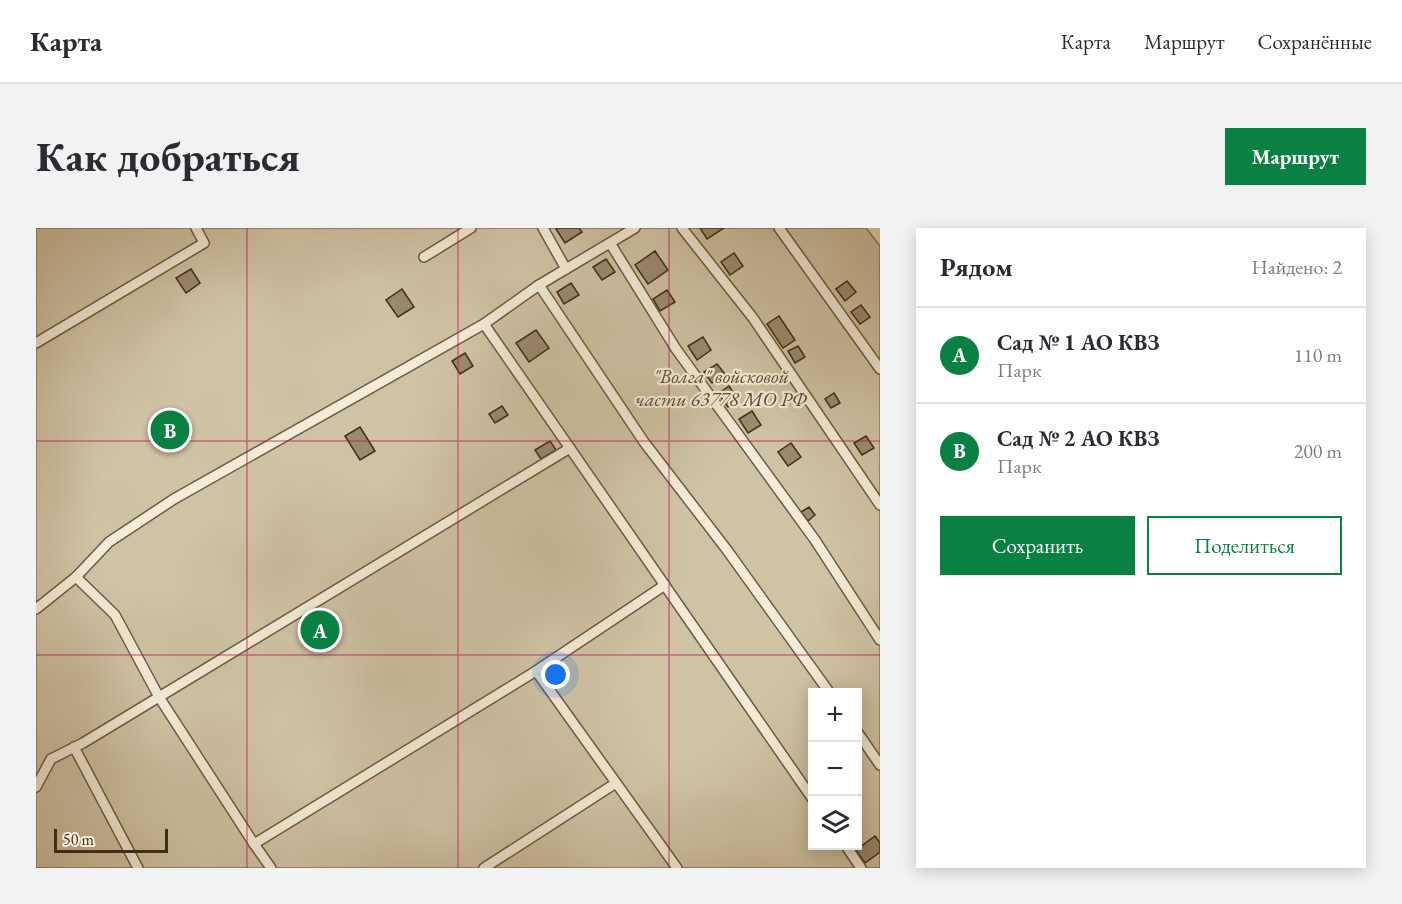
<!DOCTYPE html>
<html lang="ru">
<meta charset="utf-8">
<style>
:root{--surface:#fff;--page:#f2f2f3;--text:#2b2b33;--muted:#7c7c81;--line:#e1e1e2;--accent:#0b8043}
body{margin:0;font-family:"EB Garamond",serif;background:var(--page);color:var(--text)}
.controls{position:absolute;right:18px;bottom:18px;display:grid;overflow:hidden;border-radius:0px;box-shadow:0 3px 15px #0003}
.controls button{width:54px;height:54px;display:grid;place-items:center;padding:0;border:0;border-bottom:2px solid var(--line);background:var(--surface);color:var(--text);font:30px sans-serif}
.scale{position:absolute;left:18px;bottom:15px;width:114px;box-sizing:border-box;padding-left:6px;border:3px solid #402e15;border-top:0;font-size:16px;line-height:21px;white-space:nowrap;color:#402e15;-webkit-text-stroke:4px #f4ecd8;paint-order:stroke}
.you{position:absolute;left:520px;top:447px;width:21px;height:21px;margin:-15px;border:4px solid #fff;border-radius:50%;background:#1a73e8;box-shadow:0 0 0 9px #1a73e833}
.badge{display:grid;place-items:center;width:39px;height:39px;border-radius:50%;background:var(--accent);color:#fff;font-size:20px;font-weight:700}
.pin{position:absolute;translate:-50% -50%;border:3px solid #fff;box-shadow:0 2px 6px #0006}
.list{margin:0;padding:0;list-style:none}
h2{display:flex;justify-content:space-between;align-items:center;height:78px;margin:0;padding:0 24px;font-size:26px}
h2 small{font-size:20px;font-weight:400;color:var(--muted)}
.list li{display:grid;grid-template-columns:39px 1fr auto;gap:18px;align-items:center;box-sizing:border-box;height:96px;padding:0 24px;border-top:2px solid var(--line)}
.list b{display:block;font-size:22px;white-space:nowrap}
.list p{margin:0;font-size:20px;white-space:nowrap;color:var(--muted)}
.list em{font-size:20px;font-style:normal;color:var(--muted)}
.actions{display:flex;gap:12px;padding:18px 24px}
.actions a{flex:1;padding:14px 0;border:2px solid var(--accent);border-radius:0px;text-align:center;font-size:21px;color:var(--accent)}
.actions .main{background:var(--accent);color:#fff}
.icon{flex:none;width:33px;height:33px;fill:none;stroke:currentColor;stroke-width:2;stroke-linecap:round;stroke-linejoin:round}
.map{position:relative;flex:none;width:844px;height:640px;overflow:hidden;border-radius:0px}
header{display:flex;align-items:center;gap:36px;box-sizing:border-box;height:84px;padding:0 30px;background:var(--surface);border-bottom:2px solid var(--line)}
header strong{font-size:28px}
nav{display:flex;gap:33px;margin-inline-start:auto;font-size:21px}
.intro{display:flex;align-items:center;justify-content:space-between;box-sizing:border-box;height:144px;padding:0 36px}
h1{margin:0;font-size:42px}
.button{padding:15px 27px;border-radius:0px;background:var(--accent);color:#fff;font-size:21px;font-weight:700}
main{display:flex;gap:36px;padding:0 36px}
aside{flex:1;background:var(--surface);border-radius:0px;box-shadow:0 3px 15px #0003}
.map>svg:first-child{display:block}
.green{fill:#d0c3a5;stroke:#88785d;stroke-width:1.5;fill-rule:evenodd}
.building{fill:#9a8b6f;stroke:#402e15;stroke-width:1.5}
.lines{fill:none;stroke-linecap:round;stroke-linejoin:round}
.service-casing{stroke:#6c5b40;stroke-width:12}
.service{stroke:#f4ecd8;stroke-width:9}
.grid{fill:none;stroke:#c2185b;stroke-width:1.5;stroke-opacity:0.55}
.labels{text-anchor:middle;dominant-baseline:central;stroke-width:4.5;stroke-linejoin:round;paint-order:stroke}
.park-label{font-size:20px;font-style:italic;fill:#5d4c32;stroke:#f4ecd8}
</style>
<header>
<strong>Карта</strong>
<nav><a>Карта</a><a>Маршрут</a><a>Сохранённые</a></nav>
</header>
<div class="intro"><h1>Как добраться</h1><a class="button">Маршрут</a></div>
<main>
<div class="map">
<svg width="844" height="640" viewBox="0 0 844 640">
<rect width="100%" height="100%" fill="#eee1c3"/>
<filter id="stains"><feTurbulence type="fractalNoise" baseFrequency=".00333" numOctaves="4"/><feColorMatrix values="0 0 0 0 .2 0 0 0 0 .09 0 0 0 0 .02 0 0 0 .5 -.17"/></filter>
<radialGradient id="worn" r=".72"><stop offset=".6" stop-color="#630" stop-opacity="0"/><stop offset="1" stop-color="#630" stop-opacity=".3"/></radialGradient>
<path class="green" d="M0,0H830L844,18V640H0ZM776,464H822V618H776Z"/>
<g class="building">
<polygon points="521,0 543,0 546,4 529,15 520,1"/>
<polygon points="664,0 688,0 671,11"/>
<polygon points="619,23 632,42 612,56 599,37"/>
<polygon points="698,25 707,38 694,47 685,34"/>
<polygon points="570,31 579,44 566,52 557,39"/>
<polygon points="155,41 164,55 150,65 140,50"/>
<polygon points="811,53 820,64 809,73 800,61"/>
<polygon points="535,55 543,67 528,76 521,64"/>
<polygon points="366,61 378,79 362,89 350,72"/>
<polygon points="631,62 639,74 624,83 617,71"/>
<polygon points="825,77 834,89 824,96 815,84"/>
<polygon points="743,88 759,112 747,120 731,96"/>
<polygon points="500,102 513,120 493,134 480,115"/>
<polygon points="667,109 675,122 661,132 652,118"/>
<polygon points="762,118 769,129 759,135 752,123"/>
<polygon points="429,125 437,138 424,146 416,133"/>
<polygon points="681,136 689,146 676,155 668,144"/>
<polygon points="693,158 702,172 692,179 682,166"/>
<polygon points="798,165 804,175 795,180 789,171"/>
<polygon points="466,178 472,187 459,195 453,186"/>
<polygon points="716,183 725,197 712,205 703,191"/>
<polygon points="324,199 339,223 324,232 309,208"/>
<polygon points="830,208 838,220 826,227 818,215"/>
<polygon points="514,213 520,222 505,231 499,222"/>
<polygon points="755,215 765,229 752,238 742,224"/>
<polygon points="773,279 779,287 772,293 765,284"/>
<polygon points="839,608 844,615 844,624 829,635 820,622"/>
</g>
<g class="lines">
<g class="service-casing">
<g id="service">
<polyline points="507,0 530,41"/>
<polyline points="646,0 717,90 844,277"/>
<polyline points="743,0 844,141"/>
<polyline points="574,15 640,121 779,312 844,412"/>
<polyline points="388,29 435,0"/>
<polyline points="503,57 608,214 691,322 793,464"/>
<polyline points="448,96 776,570"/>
<polyline points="0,115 168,15 160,0"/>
<polyline points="40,349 79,387 123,469 218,616 235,640"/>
<polyline points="0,381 40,349 73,314 138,271 448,96 503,57 599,0"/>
<polyline points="500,443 641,640"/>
<polyline points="822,505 844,537"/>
<polyline points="38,519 102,640"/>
<polyline points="0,559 15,531 47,515 534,220"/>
<polyline points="218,616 500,443 629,357"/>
<polyline points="810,618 825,640"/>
<polyline points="448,640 580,555"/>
</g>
</g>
<use href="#service" class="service"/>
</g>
<path class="grid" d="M211,0V640M422,0V640M633,0V640M0,213H844M0,427H844"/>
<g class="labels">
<g class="park-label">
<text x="685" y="148">"Волга" войсковой<tspan x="685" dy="23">части 63778 МО РФ</tspan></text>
</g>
</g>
<rect width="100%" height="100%" filter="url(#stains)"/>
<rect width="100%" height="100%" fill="url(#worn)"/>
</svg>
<div class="controls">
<button>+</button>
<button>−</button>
<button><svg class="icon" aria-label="layers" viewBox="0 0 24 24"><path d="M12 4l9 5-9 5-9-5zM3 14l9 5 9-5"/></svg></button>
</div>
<div class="scale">50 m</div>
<div class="you"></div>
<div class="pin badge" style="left:284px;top:402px">A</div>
<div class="pin badge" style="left:134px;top:202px">B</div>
</div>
<aside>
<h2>Рядом<small>Найдено: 2</small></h2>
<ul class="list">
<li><span class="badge">A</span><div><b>Сад № 1 АО КВЗ</b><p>Парк</p></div><em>110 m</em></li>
<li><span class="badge">B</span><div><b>Сад № 2 АО КВЗ</b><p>Парк</p></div><em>200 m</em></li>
</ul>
<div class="actions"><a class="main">Сохранить</a><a>Поделиться</a></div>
</aside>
</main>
